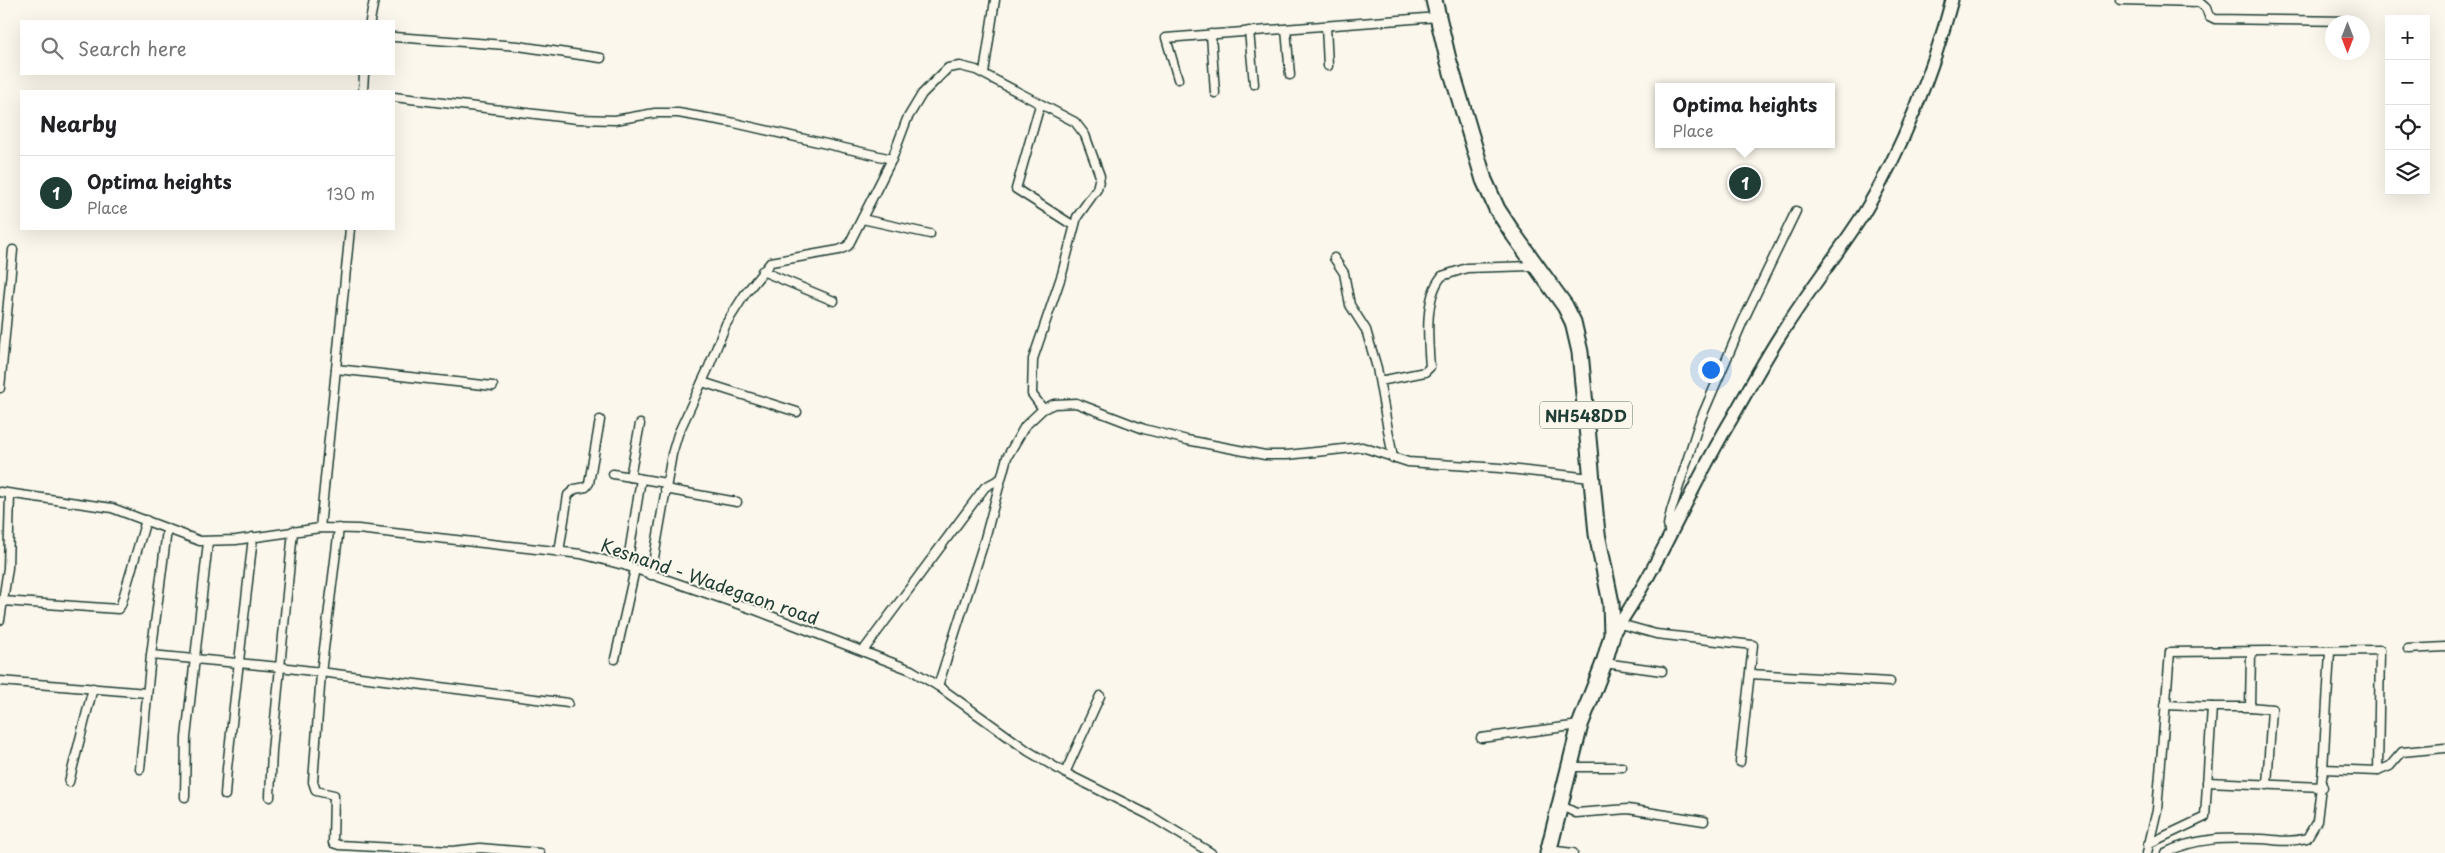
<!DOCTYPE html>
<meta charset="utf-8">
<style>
:root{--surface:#fff;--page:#f6f6f6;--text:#202124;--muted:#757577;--line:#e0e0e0;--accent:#1f3d34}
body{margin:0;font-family:"Playpen Sans",sans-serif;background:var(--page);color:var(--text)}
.controls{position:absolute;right:15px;top:15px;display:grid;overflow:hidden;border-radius:0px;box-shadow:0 5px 20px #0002}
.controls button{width:45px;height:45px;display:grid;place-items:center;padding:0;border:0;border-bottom:1px solid var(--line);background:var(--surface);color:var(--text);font:25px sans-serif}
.compass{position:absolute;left:2325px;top:15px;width:45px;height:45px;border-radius:50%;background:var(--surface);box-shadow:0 5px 20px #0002;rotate:180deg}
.you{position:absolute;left:1710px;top:369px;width:18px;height:18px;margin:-12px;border:4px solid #fff;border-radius:50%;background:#1a73e8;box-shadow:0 0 0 8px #1a73e833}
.badge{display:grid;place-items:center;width:32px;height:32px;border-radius:50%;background:var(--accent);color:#fff;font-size:16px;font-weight:700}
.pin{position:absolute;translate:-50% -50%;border:2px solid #fff;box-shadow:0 1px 5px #0006}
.popup{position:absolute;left:1655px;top:83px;width:180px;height:65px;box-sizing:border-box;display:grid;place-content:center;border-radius:0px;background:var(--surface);filter:drop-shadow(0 1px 4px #0005);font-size:16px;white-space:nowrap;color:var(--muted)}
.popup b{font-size:19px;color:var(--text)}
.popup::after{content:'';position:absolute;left:50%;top:100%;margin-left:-10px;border:10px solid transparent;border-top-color:var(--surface)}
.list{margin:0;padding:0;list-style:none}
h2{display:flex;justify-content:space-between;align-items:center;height:65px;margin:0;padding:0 20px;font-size:21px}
h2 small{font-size:16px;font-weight:400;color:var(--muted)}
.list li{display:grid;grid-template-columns:32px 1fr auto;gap:15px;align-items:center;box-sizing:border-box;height:75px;padding:0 20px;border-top:1px solid var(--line)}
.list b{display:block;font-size:19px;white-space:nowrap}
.list p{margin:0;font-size:16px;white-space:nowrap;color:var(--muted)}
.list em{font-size:16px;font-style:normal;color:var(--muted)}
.icon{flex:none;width:28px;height:28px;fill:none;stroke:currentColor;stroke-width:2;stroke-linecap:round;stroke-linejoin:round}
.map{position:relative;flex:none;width:2445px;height:853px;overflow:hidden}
.search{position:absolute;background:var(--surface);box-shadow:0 5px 20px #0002;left:20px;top:20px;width:375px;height:55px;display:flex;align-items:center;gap:12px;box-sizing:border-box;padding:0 18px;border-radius:0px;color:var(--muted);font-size:19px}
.panel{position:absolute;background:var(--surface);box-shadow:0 5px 20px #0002;left:20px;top:90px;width:375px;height:140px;border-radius:0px}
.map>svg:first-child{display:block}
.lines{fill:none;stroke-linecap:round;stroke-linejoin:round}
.street-casing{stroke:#1f3d34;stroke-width:11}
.secondary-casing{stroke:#1f3d34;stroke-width:15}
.highway-casing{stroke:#1f3d34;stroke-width:19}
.street{stroke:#fbf7ec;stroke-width:8}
.secondary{stroke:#fbf7ec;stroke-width:11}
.highway{stroke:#fbf7ec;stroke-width:15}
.labels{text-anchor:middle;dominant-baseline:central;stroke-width:4;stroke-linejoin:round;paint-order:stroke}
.shield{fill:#fbf7ec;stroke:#61756b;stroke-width:1}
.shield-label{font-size:16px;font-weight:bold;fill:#1f3d34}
.street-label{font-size:18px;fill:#1f3d34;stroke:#fbf7ec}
</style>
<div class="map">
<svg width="2445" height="853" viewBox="0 0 2445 853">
<rect width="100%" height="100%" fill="#fbf7ec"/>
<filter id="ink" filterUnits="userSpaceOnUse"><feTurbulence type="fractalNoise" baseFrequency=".02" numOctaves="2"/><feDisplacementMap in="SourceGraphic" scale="10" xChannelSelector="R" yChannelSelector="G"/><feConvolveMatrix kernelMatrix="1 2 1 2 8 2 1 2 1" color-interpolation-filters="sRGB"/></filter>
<g filter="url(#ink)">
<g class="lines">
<g class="street-casing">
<g id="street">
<polyline points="2120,0 2199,2 2206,8 2209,16 2215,19 2351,21"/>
<polyline points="370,21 374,0"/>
<polyline points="1326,26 1328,66"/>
<polyline points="1286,29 1290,75"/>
<polyline points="1249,31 1254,84"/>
<polyline points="1211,34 1215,93"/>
<polyline points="394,37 518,46 601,58"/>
<polyline points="984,73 995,0"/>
<polyline points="1178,79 1166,38 1438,17"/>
<polyline points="363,91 364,74"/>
<polyline points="394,97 577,119 615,120 655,113 678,113 730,122 892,159"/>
<polyline points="1040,105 1016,189 1074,226"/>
<polyline points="862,219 930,234"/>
<polyline points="1334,258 1344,273 1350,305 1366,330 1377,368 1393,458"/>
<polyline points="762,271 834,301"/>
<polyline points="336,369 493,386"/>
<path d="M1380,381L1425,372L1430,367C1428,340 1424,297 1442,276L1467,268L1536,266"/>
<polyline points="702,382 797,412"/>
<polyline points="0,388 13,250"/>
<polyline points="613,474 666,483"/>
<polyline points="630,477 640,424"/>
<polyline points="665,489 737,502"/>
<polyline points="0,492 112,508 200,541 236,540 320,528 358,529 581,554 627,566 758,611 911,670 938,686 1028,751 1065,773 1149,815 1211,853"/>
<polyline points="320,528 350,229"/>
<polyline points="339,528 321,673 313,782 316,791 334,795 333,843 339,845 452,851 480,848 540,853"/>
<polyline points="167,530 151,655 280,667 568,703"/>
<polyline points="1670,535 1668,525 1671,511 1699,423 1743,321 1796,211"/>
<polyline points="559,552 568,495 575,489 586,487 589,483 600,420"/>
<polyline points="627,566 641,479"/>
<polyline points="651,575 672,454 678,434 708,369 726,324 745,294 771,262 839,250 848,246 892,159 907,119 922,94 948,68 960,66 976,70 1075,122 1085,135 1100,176 1097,189 1077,217 1062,274 1033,359 1032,394 1043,409"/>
<polyline points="3,601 118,609 121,605 146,520"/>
<polyline points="0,620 8,568 10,494"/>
<polyline points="1620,624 1656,634 1753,645 1740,762"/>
<polyline points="2408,649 2445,647"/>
<polyline points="863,651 985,487 1000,479"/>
<polyline points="2251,652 2250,707 2272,709 2267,785"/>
<polyline points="615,659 635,569"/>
<polyline points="1604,663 1662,671"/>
<polyline points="1750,674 1890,682"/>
<polyline points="0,681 147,693"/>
<polyline points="938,686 984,542 1007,457 1025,426 1043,409 1054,404 1076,403 1144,429 1187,440 1265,455 1287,455 1362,447 1408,462 1500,468 1591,478"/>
<polyline points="2165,705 2212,707"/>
<polyline points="1481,738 1580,725"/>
<polyline points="1569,767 1622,767"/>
<polyline points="140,769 151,655"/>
<polyline points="2323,769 2330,652"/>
<polyline points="1065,773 1100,696"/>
<polyline points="69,782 93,688"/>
<polyline points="2207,782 2323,787"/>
<polyline points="225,795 227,768 253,537"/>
<polyline points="185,797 186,738 208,542"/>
<polyline points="270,797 272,751 293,531"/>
<polyline points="1560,805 1576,813 1628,809 1704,821"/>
<polyline points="2148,844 2205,817 2212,707 2250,707"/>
<polyline points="1548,850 1573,853"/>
<polyline points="2147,853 2157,810 2170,652 2380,650 2378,771"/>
<path d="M2165,853C2196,837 2227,838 2261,839C2279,840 2288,843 2307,838L2317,821L2323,769L2378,771L2390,766L2402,752L2445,748"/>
</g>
</g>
<g class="secondary-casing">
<path id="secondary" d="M1612,635C1659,568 1689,490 1731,420C1749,389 1765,358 1785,328C1810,289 1839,252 1864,213C1902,150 1933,71 1952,0"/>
</g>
<g class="highway-casing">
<polyline id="highway" points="1434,0 1448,59 1484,180 1497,209 1514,235 1565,306 1573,322 1580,352 1597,534 1611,603 1612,635 1604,663 1580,725 1548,853"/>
</g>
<use href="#street" class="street"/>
<use href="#secondary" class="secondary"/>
<use href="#highway" class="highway"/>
</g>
</g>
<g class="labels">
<rect class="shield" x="1540" y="401.5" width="92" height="27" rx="4"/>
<g class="shield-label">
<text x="1586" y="415">NH548DD</text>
</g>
<g class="street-label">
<text transform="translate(710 581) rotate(19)">Kesnand - Wadegaon road</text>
</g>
</g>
</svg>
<div class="controls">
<button>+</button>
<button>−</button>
<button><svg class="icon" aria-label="locate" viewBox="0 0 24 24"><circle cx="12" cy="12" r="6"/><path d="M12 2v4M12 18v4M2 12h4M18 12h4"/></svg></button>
<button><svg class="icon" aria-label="layers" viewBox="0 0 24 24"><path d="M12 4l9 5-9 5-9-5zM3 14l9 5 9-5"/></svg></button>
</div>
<svg class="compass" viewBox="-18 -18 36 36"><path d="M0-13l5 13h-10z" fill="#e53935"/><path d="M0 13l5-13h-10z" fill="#757577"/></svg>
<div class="you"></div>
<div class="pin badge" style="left:1745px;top:183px">1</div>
<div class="popup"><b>Optima heights</b>Place</div>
<div class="search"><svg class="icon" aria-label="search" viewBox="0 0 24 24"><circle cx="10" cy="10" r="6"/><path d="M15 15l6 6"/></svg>Search here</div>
<section class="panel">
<h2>Nearby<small></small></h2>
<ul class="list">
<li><span class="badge">1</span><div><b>Optima heights</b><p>Place</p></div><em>130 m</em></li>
</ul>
</section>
</div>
